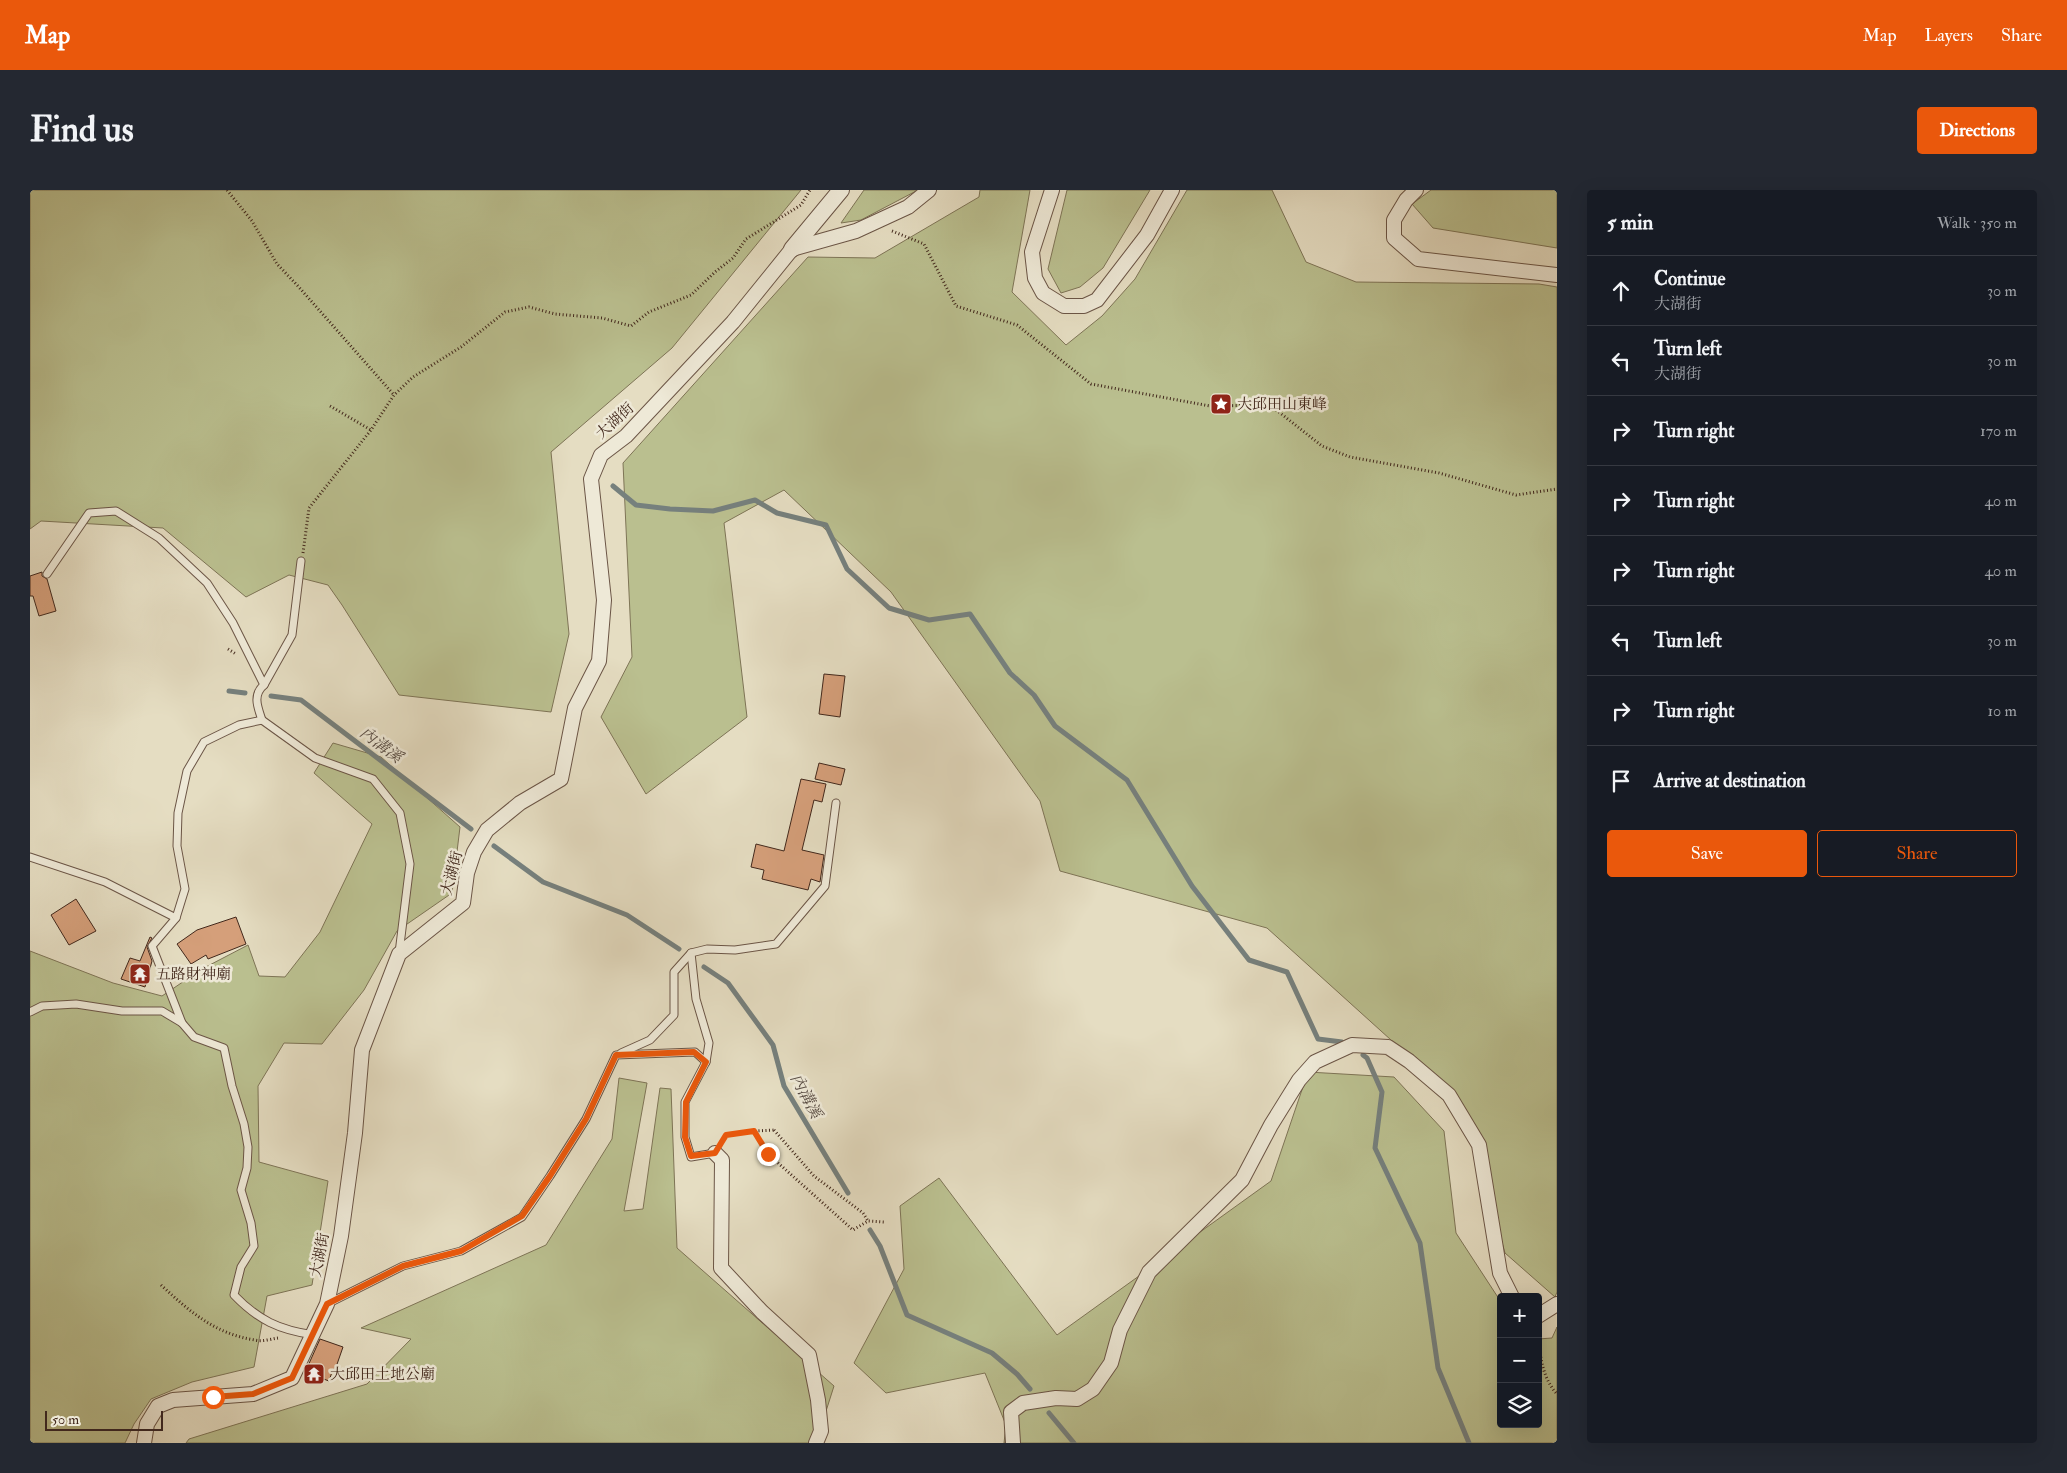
<!DOCTYPE html>
<meta charset="utf-8">
<style>
:root{--surface:#171b24;--page:#242831;--text:#f1f3f6;--muted:#9ea1a6;--line:#363941;--accent:#ea580c}
body{margin:0;font-family:"IM FELL Double Pica","Noto Serif TC",serif;background:var(--page);color:var(--text)}
.controls{position:absolute;right:15px;bottom:15px;display:grid;overflow:hidden;border-radius:5px;box-shadow:0 5px 20px #0002}
.controls button{width:45px;height:45px;display:grid;place-items:center;padding:0;border:0;border-bottom:1px solid var(--line);background:var(--surface);color:var(--text);font:25px sans-serif}
.scale{position:absolute;left:15px;bottom:12px;width:118px;box-sizing:border-box;padding-left:5px;border:2px solid #42281c;border-top:0;font-size:14px;line-height:18px;white-space:nowrap;color:#42281c;-webkit-text-stroke:4px #eee9d7;paint-order:stroke}
.stop{position:absolute;width:15px;height:15px;margin:-11px;border:4px solid #ea580c;border-radius:50%;background:#fff}
.stop.end{background:#ea580c;border-color:#fff;box-shadow:0 1px 5px #0008}
.list{margin:0;padding:0;list-style:none}
h2{display:flex;justify-content:space-between;align-items:center;height:65px;margin:0;padding:0 20px;font-size:21px}
h2 small{font-size:16px;font-weight:400;color:var(--muted)}
.list li{display:grid;grid-template-columns:32px 1fr auto;gap:15px;align-items:center;box-sizing:border-box;height:70px;padding:0 20px;border-top:1px solid var(--line)}
.list b{display:block;font-size:19px;white-space:nowrap}
.list p{margin:0;font-size:16px;white-space:nowrap;color:var(--muted)}
.list em{font-size:16px;font-style:normal;color:var(--muted)}
.actions{display:flex;gap:10px;padding:15px 20px}
.actions a{flex:1;padding:11px 0;border:1px solid var(--accent);border-radius:5px;text-align:center;font-size:18px;color:var(--accent)}
.actions .main{background:var(--accent);color:#fff}
.icon{flex:none;width:28px;height:28px;fill:none;stroke:currentColor;stroke-width:2;stroke-linecap:round;stroke-linejoin:round}
.map{position:relative;flex:none;width:1527px;height:1253px;overflow:hidden;border-radius:5px}
header{display:flex;align-items:center;gap:30px;box-sizing:border-box;height:70px;padding:0 25px;background:var(--accent);color:#fff}
header strong{font-size:24px}
nav{display:flex;gap:28px;margin-inline-start:auto;font-size:18px}
.intro{display:flex;align-items:center;justify-content:space-between;box-sizing:border-box;height:120px;padding:0 30px}
h1{margin:0;font-size:35px}
.button{padding:12px 22px;border-radius:5px;background:var(--accent);color:#fff;font-size:18px;font-weight:700}
main{display:flex;gap:30px;padding:0 30px}
aside{flex:1;background:var(--surface);border-radius:5px;box-shadow:0 5px 20px #0002}
.map>svg:first-child{display:block}
.green{fill:#babf8f;stroke:#7e7456}
.lines{fill:none;stroke-linecap:round;stroke-linejoin:round}
.stream{stroke:#76807d;stroke-width:5}
.building{fill:#d59f7a;stroke:#42281c}
.service-casing{stroke:#6b5546;stroke-width:9}
.minor-casing{stroke:#6b5546;stroke-width:16}
.tertiary-casing{stroke:#6b5546;stroke-width:18}
.path{stroke:#42281c;stroke-width:3;stroke-dasharray:1 2.5;stroke-linecap:butt}
.service{stroke:#eee9d7;stroke-width:7}
.minor{stroke:#eee9d7;stroke-width:14}
.tertiary{stroke:#eee9d7;stroke-width:16}
.route{stroke:#ea580c;stroke-width:6}
.labels{text-anchor:middle;dominant-baseline:central;stroke-width:5;stroke-linejoin:round;paint-order:stroke}
.poi-label{font-size:15px;fill:#42281c;stroke:#eee9d7;text-anchor:start}
.street-label{font-size:15px;fill:#42281c;stroke:#eee9d7}
.water-label{font-size:16px;font-style:italic;fill:#584c44;stroke:#eee9d7}
</style>
<header>
<strong>Map</strong>
<nav><a>Map</a><a>Layers</a><a>Share</a></nav>
</header>
<div class="intro"><h1>Find us</h1><a class="button">Directions</a></div>
<main>
<div class="map">
<svg width="1527" height="1253" viewBox="0 0 1527 1253">
<rect width="100%" height="100%" fill="#e5ddc2"/>
<filter id="stains"><feTurbulence type="fractalNoise" baseFrequency=".004" numOctaves="4"/><feColorMatrix values="0 0 0 0 .2 0 0 0 0 .09 0 0 0 0 .02 0 0 0 .5 -.17"/></filter>
<radialGradient id="worn" r=".72"><stop offset=".6" stop-color="#630" stop-opacity="0"/><stop offset="1" stop-color="#630" stop-opacity=".3"/></radialGradient>
<g class="green">
<polygon points="0,0 771,0 642,158 521,262 539,444 521,522 369,505 312,415 298,395 259,385 216,407 133,338 11,331 0,339"/>
<polygon points="834,0 888,0 831,30 811,33"/>
<polygon points="950,0 1000,0 982,102 1036,155 1072,126 1105,89 1157,0 1242,0 1276,72 1326,92 1509,94 1527,97 1527,1102 1525,1107 1475,1063 1433,915 1237,738 1030,681 1010,611 861,402 754,300 694,333 717,527 616,604 571,527 602,467 593,273 778,67 845,68 949,7"/>
<polygon points="1037,0 1120,0 1073,78 1050,97 1031,103 1018,79"/>
<polygon points="1401,0 1527,0 1527,58 1403,38 1382,14"/>
<polygon points="303,553 351,567 430,637 422,703 367,741 334,800 292,854 254,853 228,896 229,972 298,991 282,1095 237,1106 224,1177 162,1192 121,1209 104,1234 95,1253 0,1253 0,761 83,793 132,806 172,779 218,755 229,786 255,787 290,742 342,634 284,583"/>
<polygon points="1278,882 1364,887 1414,941 1426,1043 1471,1112 1471,1234 1508,1234 1508,1149 1522,1148 1527,1137 1527,1253 974,1253 976,1235 955,1183 856,1203 824,1173 874,1079 870,1016 909,988 1027,1145 1241,991"/>
<polygon points="589,888 617,893 594,1021 613,1019 630,898 641,899 647,1058 804,1196 790,1240 781,1253 156,1253 159,1249 337,1194 381,1149 331,1138 516,1055 582,949"/>
</g>
<g class="lines">
<g class="stream">
<polyline points="583,296 606,315 640,319 683,321 725,310 747,323 796,335 817,379 859,418 899,430 940,424 980,483 1004,505 1025,536 1097,590 1162,696 1219,770 1257,782 1288,849 1312,852"/>
<polyline points="199,501 215,503"/>
<polyline points="241,506 271,510 441,639"/>
<polyline points="464,656 513,692 597,725 649,759"/>
<polyline points="674,777 698,793 743,855 754,896 818,1003"/>
<polyline points="1333,865 1337,868 1352,902 1345,958 1390,1053 1408,1178 1439,1253"/>
<polyline points="840,1040 850,1056 877,1125 962,1163 987,1184 1000,1199"/>
<polyline points="1019,1223 1044,1253"/>
</g>
</g>
<g class="building">
<polygon points="12,382 12,386 17,389 26,421 9,426 3,406 0,406 0,386"/>
<polygon points="794,484 815,486 810,527 789,524"/>
<polygon points="789,573 815,579 811,595 785,589"/>
<polygon points="771,589 796,594 792,612 784,610 772,660 794,665 790,692 781,689 778,700 732,689 734,680 721,677 726,654 754,661"/>
<polygon points="46,709 66,741 39,755 21,725"/>
<polygon points="206,727 216,754 178,769 176,765 161,774 147,754 167,740"/>
<polygon points="120,747 122,748 117,757 122,771 115,797 91,789 100,768 110,771"/>
<polygon points="290,1149 313,1157 305,1180 303,1179 299,1191 280,1184 282,1180 277,1178"/>
</g>
<g class="lines">
<g class="service-casing">
<g id="service">
<polyline points="17,384 59,323 86,321 129,348 177,393 203,433 234,495"/>
<polyline points="232,530 285,568 343,589 370,623 380,674 369,763"/>
<polyline points="0,667 75,692 146,728"/>
<polyline points="661,763 666,809 679,853 676,872"/>
<path d="M0,822L12,816L46,814L92,821H132L152,833L164,847L194,858L202,896L214,934L218,957L217,978L211,1000L221,1033L224,1056L211,1077L204,1105C228,1130 249,1140 284,1145"/>
<path d="M152,833L122,756L146,728L155,699L147,656L148,623L157,581L174,552L209,535L232,530C228,518 222,505 234,495L262,445L271,371"/>
<polyline points="591,863 620,850 644,825 644,782 661,763 677,759 705,760 746,754 795,696 806,613"/>
<polyline points="297,1114 373,1076 431,1061 492,1027 520,986 556,929 586,865 665,862 676,872 655,912 655,947 661,967 685,963"/>
</g>
</g>
<g class="minor-casing">
<g id="minor">
<polyline points="1022,0 1002,62 1005,88 1013,103 1034,116 1054,116 1067,110 1117,45 1142,0"/>
<polyline points="1386,0 1376,10 1364,30 1364,48 1388,69 1527,85"/>
<polyline points="685,963 692,970 691,1078 732,1122 779,1165 788,1210 791,1241 786,1253"/>
<polyline points="1508,1126 1527,1114"/>
<polyline points="114,1253 117,1234 128,1216 143,1210 223,1204 262,1188 297,1114 311,1046 325,943 332,860 369,764 433,713 437,683 444,662 457,640 490,613 531,589 545,518 569,471 574,410 561,289 571,265 596,246 703,132 762,59 826,41 878,17 899,0"/>
<polyline points="983,1253 981,1222 993,1213 1026,1208 1047,1209 1063,1199 1081,1173 1090,1140 1119,1082 1212,990 1241,935 1269,890 1285,872 1322,855 1358,857 1379,871 1419,905 1449,955 1470,1083 1482,1107"/>
</g>
</g>
<g class="tertiary-casing">
<polyline id="tertiary" points="762,59 811,0"/>
</g>
<g class="path">
<polyline points="197,0 222,31 247,74 267,95 364,205"/>
<polyline points="862,41 894,54 926,116 987,135 1061,194 1180,216 1240,215 1292,256 1320,267 1409,283 1486,305 1527,299"/>
<polyline points="300,216 341,240"/>
<polyline points="273,363 279,318 341,240 364,205 383,187 431,157 475,122 499,117 525,124 572,128 601,136 619,122 661,105 685,82 703,68 716,49 771,15 780,0"/>
<polyline points="198,459 206,464"/>
<polyline points="744,940 784,986 833,1023 838,1031"/>
<polyline points="725,941 745,940"/>
<polyline points="692,952 696,945 725,941 738,964 823,1040 838,1031 854,1032"/>
<path d="M131,1095C159,1121 185,1144 225,1150C232,1152 241,1149 248,1148"/>
<path d="M1509,1139C1509,1162 1511,1186 1527,1204"/>
</g>
<use href="#service" class="service"/>
<use href="#minor" class="minor"/>
<use href="#tertiary" class="tertiary"/>
</g>
<g class="lines">
<polyline class="route" points="183,1207 223,1204 262,1188 297,1114 373,1076 431,1061 492,1026 520,986 556,929 586,865 664,862 676,872 656,912 655,947 661,966 685,963 696,945 724,941 738,964"/>
</g>
<defs>
<g id="sight-square" transform="scale(1.125)"><rect x="-9" y="-9" width="18" height="18" rx="4" fill="#8f2418" stroke="#eee9d7"/><path d="M0-6L1.8-2.2L6-1.7L2.9 1.2L3.7 5.4L0 3.3L-3.7 5.4L-2.9 1.2L-6-1.7L-1.8-2.2Z" fill="#fff"/></g>
<g id="temple-square" transform="scale(1.125)"><rect x="-9" y="-9" width="18" height="18" rx="4" fill="#8f2418" stroke="#eee9d7"/><path d="M0-6L5-2H3V0L6.5 2.5H4V6H1.5V3h-3V6H-4V2.5H-6.5L-3 0V-2H-5Z" fill="#fff"/></g>
</defs>
<g fill-rule="evenodd">
<use href="#sight-square" x="1191" y="214"/>
<use href="#temple-square" x="110" y="784"/>
<use href="#temple-square" x="284" y="1184"/>
</g>
<g class="labels">
<g class="poi-label">
<text x="1207" y="214">大邱田山東峰</text>
<text x="126" y="784">五路財神廟</text>
<text x="300" y="1184">大邱田土地公廟</text>
</g>
<g class="street-label">
<text transform="translate(585 231) rotate(-42)">大湖街</text>
<text transform="translate(422 683) rotate(-75)">大湖街</text>
<text transform="translate(290 1065) rotate(-79)">大湖街</text>
</g>
<g class="water-label">
<text transform="translate(351 555) rotate(37)">內溝溪</text>
<text transform="translate(776 906) rotate(62)">內溝溪</text>
</g>
</g>
<rect width="100%" height="100%" filter="url(#stains)"/>
<rect width="100%" height="100%" fill="url(#worn)"/>
</svg>
<div class="controls">
<button>+</button>
<button>−</button>
<button><svg class="icon" aria-label="layers" viewBox="0 0 24 24"><path d="M12 4l9 5-9 5-9-5zM3 14l9 5 9-5"/></svg></button>
</div>
<div class="scale">50 m</div>
<div class="stop" style="left:183px;top:1207px"></div>
<div class="stop end" style="left:738px;top:964px"></div>
</div>
<aside>
<h2>5 min<small>Walk · 350 m</small></h2>
<ul class="list">
<li><svg class="icon" aria-label="ahead" viewBox="0 0 24 24"><path d="M12 20V5M6 11l6-6 6 6"/></svg><div><b>Continue</b><p>大湖街</p></div><em>30 m</em></li>
<li><svg class="icon" aria-label="left" viewBox="0 0 24 24"><path d="M17 20v-9H6M10 6l-5 5 5 5"/></svg><div><b>Turn left</b><p>大湖街</p></div><em>30 m</em></li>
<li><svg class="icon" aria-label="right" viewBox="0 0 24 24"><path d="M7 20v-9h11M14 6l5 5-5 5"/></svg><div><b>Turn right</b></div><em>170 m</em></li>
<li><svg class="icon" aria-label="right" viewBox="0 0 24 24"><path d="M7 20v-9h11M14 6l5 5-5 5"/></svg><div><b>Turn right</b></div><em>40 m</em></li>
<li><svg class="icon" aria-label="right" viewBox="0 0 24 24"><path d="M7 20v-9h11M14 6l5 5-5 5"/></svg><div><b>Turn right</b></div><em>40 m</em></li>
<li><svg class="icon" aria-label="left" viewBox="0 0 24 24"><path d="M17 20v-9H6M10 6l-5 5 5 5"/></svg><div><b>Turn left</b></div><em>30 m</em></li>
<li><svg class="icon" aria-label="right" viewBox="0 0 24 24"><path d="M7 20v-9h11M14 6l5 5-5 5"/></svg><div><b>Turn right</b></div><em>10 m</em></li>
<li><svg class="icon" aria-label="arrive" viewBox="0 0 24 24"><path d="M6 21V4h12l-3 4 3 4H6"/></svg><div><b>Arrive at destination</b></div></li>
</ul>
<div class="actions"><a class="main">Save</a><a>Share</a></div>
</aside>
</main>
